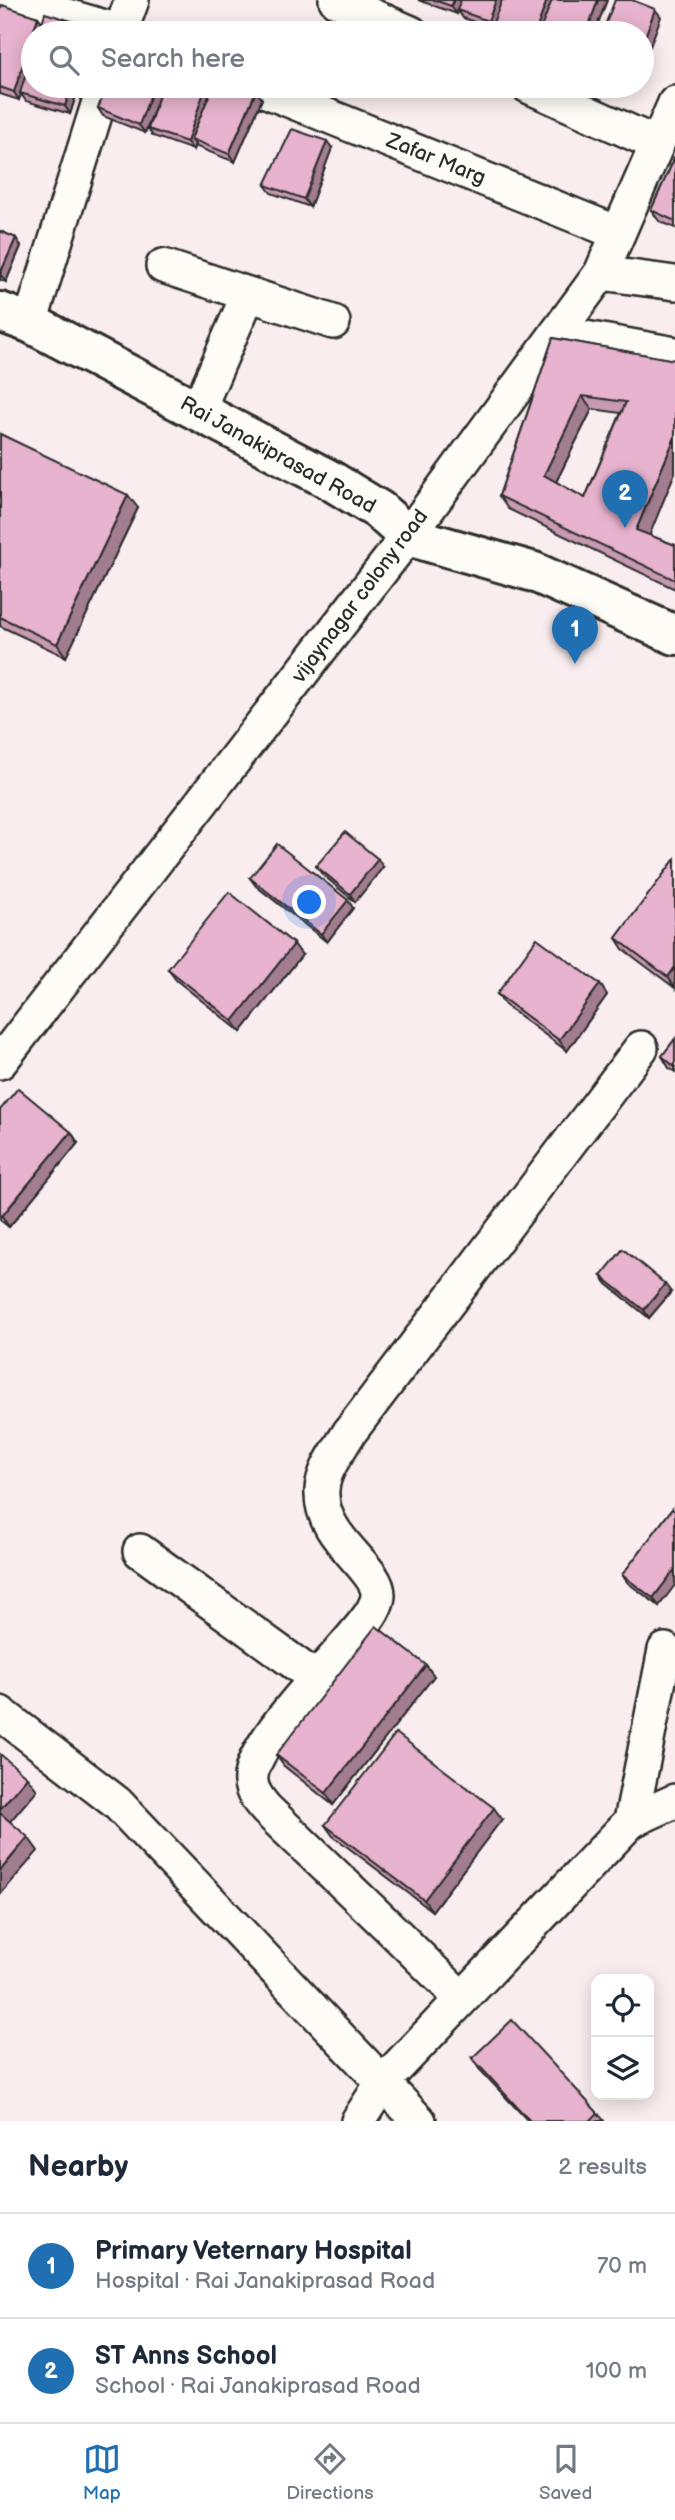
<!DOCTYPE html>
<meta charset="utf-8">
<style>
:root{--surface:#fff;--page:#f6f6f7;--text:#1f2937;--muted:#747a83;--line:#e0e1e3;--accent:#1f6fb2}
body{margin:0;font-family:"Balsamiq Sans",sans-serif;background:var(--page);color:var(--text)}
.controls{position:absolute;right:21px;bottom:21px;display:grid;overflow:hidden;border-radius:14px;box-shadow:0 4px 18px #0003}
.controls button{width:63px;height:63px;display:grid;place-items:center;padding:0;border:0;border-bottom:2px solid var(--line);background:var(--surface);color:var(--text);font:35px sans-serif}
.you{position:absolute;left:310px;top:903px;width:24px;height:24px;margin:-18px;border:5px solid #fff;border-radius:50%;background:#1a73e8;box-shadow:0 0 0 10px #1a73e833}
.badge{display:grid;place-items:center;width:46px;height:46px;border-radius:50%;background:var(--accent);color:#fff;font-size:23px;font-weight:700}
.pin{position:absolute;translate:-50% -58px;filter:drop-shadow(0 2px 4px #0008)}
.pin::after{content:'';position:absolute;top:37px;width:24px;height:21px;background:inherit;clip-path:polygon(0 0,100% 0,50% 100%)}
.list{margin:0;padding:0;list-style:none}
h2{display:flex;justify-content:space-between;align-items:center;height:91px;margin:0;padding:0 28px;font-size:30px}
h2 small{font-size:23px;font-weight:400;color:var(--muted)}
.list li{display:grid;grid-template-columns:46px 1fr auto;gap:21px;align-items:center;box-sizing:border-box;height:105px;padding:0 28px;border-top:2px solid var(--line)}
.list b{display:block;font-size:26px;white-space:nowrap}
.list p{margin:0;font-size:23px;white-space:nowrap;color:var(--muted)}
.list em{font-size:23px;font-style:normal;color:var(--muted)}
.icon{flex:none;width:38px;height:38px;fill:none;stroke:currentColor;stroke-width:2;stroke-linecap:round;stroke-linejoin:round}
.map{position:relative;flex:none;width:675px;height:2121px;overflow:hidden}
.search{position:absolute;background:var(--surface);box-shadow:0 4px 18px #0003;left:21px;right:21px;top:21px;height:77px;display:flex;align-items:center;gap:18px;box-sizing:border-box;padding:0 24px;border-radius:38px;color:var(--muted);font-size:26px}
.sheet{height:301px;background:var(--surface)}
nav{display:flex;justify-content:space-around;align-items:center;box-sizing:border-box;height:98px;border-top:2px solid var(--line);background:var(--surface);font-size:19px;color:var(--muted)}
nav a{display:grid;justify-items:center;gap:4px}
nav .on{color:var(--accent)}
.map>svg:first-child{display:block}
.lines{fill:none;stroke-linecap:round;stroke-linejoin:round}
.minor-casing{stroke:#2b2b2b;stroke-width:38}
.major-casing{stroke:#2b2b2b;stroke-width:44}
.minor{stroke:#fdfcf7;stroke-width:33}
.major{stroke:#fdfcf7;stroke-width:38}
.wall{fill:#c79ab1;stroke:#2b2b2b;stroke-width:2;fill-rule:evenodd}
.shaded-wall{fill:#a27d90;stroke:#2b2b2b;stroke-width:2}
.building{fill:#e7b3ce;stroke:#2b2b2b;stroke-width:2;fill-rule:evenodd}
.labels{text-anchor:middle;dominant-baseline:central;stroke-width:7;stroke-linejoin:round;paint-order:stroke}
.street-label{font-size:21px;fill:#2b2b2b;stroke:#fdfcf7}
</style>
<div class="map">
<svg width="675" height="2121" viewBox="0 0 675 2121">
<rect width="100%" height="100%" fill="#f9edef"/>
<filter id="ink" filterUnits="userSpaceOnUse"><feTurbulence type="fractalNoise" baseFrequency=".0143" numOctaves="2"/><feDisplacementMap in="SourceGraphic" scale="14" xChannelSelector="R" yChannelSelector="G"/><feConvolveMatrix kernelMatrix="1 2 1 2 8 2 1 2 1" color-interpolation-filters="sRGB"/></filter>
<g filter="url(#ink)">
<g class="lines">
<g class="minor-casing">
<g id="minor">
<polyline points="13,0 125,33"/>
<polyline points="336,0 411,33"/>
<polyline points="120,33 132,0"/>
<polyline points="254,86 618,233"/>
<polyline points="528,86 657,144"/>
<polyline points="163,266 333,322"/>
<polyline points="601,273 675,283"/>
<polyline points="30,323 104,86"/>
<polyline points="557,333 675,354"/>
<polyline points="198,410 248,295"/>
<polyline points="0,1062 408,536 601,273 675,103"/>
<polyline points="140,1551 317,1679"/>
<polyline points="0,1713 117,1803 419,2121"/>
<polyline points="631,1821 675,1801"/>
<path d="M461,1998L391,1929L266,1809C259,1801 252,1793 251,1782C246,1744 347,1650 370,1615C373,1611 378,1601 378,1595C379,1567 319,1539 322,1490C323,1470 339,1450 349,1433L641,1048"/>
<polyline points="358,2121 383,2082 631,1821 665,1650"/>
</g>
</g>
<g class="major-casing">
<polyline id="major" points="0,312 30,323 330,480 379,510 408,536 534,572 675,635"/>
</g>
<use href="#minor" class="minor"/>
<use href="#major" class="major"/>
</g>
<g class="wall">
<polygon points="418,0 607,0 594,33 504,33 499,31 495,26 494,29 463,18 458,11 457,14"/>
<polygon points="0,11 38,17 42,22 88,26 94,33 33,33 33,86 79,86 70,114 26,101 21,94 19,100 0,94"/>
<polygon points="256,91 262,99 235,162 197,147 195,144 193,150 153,136 148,129 155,107 145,133 103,116 98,108"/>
<polygon points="332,148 310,207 271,193 265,185"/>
<polygon points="675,157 675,228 659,221 651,210"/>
<polygon points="0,231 16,238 21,246 6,282 0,280"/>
<path d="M553,338L675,360V472L649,535L675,545V589L508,509L499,496ZM592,409L621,413L585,498L556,482Z"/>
<polygon points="0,434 138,508 66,657 0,626"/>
<polygon points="675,859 675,988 623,949 616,938"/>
<polygon points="316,866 383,867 355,902 322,874"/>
<polygon points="250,878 353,908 327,942 256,886"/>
<polygon points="302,955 241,1032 176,980 168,969"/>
<polygon points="600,984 607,995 567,1051 505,1005 497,994"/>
<polygon points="675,1039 675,1072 669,1068 662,1056"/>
<polygon points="0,1110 71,1132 78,1143 9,1227 0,1220"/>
<polygon points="601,1276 671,1292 649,1318 607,1284"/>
<polygon points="672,1509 659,1606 628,1583 622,1575"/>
<polygon points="426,1665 434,1676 333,1805 284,1766 276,1755"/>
<polygon points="502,1819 432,1911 333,1836 325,1825"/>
<polygon points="472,2058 598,2113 604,2121 528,2121 479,2069"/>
</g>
<g class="shaded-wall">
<polygon points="454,0 462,0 457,14 451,6"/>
<polygon points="496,0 505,0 493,23 495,26 494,29 488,21"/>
<polygon points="547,0 556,0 543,33 535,33"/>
<polygon points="598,0 607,0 594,33 586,33"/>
<polygon points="655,9 661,17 642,68 642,45"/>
<polygon points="38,17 44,25 41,33 33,33 33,57 19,100 14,92"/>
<polygon points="88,26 94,33 86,33"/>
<polygon points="71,86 79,86 70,114 65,106"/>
<polygon points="154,86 163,86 145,133 139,125"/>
<polygon points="206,86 214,86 191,139 195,144 193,150 187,142"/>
<polygon points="256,91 262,99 235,162 229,154"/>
<polygon points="327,141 332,148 310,207 304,199"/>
<polygon points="16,238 21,246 6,282 0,274"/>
<polygon points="582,396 592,409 553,488 544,475"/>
<polygon points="675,437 675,472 646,544 636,530"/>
<polygon points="128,495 138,508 66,657 57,644"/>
<polygon points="378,859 383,867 355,902 350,894"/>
<polygon points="348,900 353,908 327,942 321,934"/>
<polygon points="294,944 302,955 241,1032 233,1021"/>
<polygon points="675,967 675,988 668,977"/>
<polygon points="600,984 607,995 567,1051 559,1040"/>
<polygon points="71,1132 78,1143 9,1227 2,1216"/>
<polygon points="665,1284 671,1292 649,1318 644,1310"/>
<polygon points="675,1569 675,1585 659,1606 653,1598"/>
<polygon points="426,1665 434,1676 333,1805 326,1793"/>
<polygon points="27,1777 37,1790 7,1825 0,1814 0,1809"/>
<polygon points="494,1808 502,1819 432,1911 424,1900"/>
<polygon points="28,1837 38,1851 0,1895 0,1871"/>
</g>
<g class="building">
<polygon points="434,0 454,0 451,6"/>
<polygon points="461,0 496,0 488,21 457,10"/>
<polygon points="502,0 547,0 535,33 520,33 493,23"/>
<polygon points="552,0 598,0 586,33 539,33"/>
<polygon points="615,0 632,0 655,9 642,45 642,33 602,33"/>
<polygon points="2,5 38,17 14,92 0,87 0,11"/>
<polygon points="45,13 88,26 86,33 39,33"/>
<polygon points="33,51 33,86 71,86 65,106 20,93"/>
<polygon points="107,86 154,86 139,125 98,108"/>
<polygon points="162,86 206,86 187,142 148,129"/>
<polygon points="213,86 242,86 256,91 229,154 191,139"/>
<polygon points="292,129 327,141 304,199 265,185"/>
<polygon points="675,157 675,221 651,210"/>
<polygon points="0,231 16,238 0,274"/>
<path d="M553,338L675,360V437L636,530L675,545V580L499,496ZM582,396L626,402L585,498L544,475Z"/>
<polygon points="0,434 128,495 57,644 0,617"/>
<polygon points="345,832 378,859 350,894 316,866"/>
<polygon points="277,844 348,900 321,934 250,878"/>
<polygon points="675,859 675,967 668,977 616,938"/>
<polygon points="229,892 294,944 233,1021 168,969"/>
<polygon points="537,938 600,984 559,1040 497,994"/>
<polygon points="675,1039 675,1067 662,1056"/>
<polygon points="18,1088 71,1132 2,1216 0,1215 0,1110"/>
<polygon points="623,1249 665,1284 644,1310 601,1276"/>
<polygon points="672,1509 675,1511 675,1569 653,1598 622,1575"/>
<polygon points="376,1626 426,1665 326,1793 276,1755"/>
<polygon points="396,1733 494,1808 424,1900 325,1825"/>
<polygon points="0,1754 27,1777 0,1809"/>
<polygon points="0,1813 28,1837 0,1871"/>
<polygon points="512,2020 598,2113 590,2121 530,2121 472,2058"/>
</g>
</g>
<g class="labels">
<g class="street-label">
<text transform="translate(436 159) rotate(22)">Zafar Marg</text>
<text transform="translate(278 455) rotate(29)">Rai Janakiprasad Road</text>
<text transform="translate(360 596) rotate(-53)">vijaynagar colony road</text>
</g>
</g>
</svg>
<div class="controls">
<button><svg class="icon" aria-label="locate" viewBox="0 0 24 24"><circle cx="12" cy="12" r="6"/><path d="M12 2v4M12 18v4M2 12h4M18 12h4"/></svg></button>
<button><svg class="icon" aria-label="layers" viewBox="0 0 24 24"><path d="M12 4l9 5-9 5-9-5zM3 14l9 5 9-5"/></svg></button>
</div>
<div class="you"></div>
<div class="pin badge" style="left:575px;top:664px">1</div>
<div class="pin badge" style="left:625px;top:528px">2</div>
<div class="search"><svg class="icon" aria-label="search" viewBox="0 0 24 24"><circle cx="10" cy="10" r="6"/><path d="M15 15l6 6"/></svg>Search here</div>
</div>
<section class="sheet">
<h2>Nearby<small>2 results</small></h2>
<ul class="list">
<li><span class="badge">1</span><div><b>Primary Veternary Hospital</b><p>Hospital · Rai Janakiprasad Road</p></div><em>70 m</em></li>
<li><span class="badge">2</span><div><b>ST Anns School</b><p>School · Rai Janakiprasad Road</p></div><em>100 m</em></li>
</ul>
</section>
<nav>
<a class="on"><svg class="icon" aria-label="map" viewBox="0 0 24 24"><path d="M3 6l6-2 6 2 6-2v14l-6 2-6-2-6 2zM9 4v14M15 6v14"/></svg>Map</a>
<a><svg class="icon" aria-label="directions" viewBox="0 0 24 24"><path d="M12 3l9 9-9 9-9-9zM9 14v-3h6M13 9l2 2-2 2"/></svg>Directions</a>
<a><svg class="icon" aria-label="saved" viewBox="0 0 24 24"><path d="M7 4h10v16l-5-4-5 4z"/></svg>Saved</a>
</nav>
